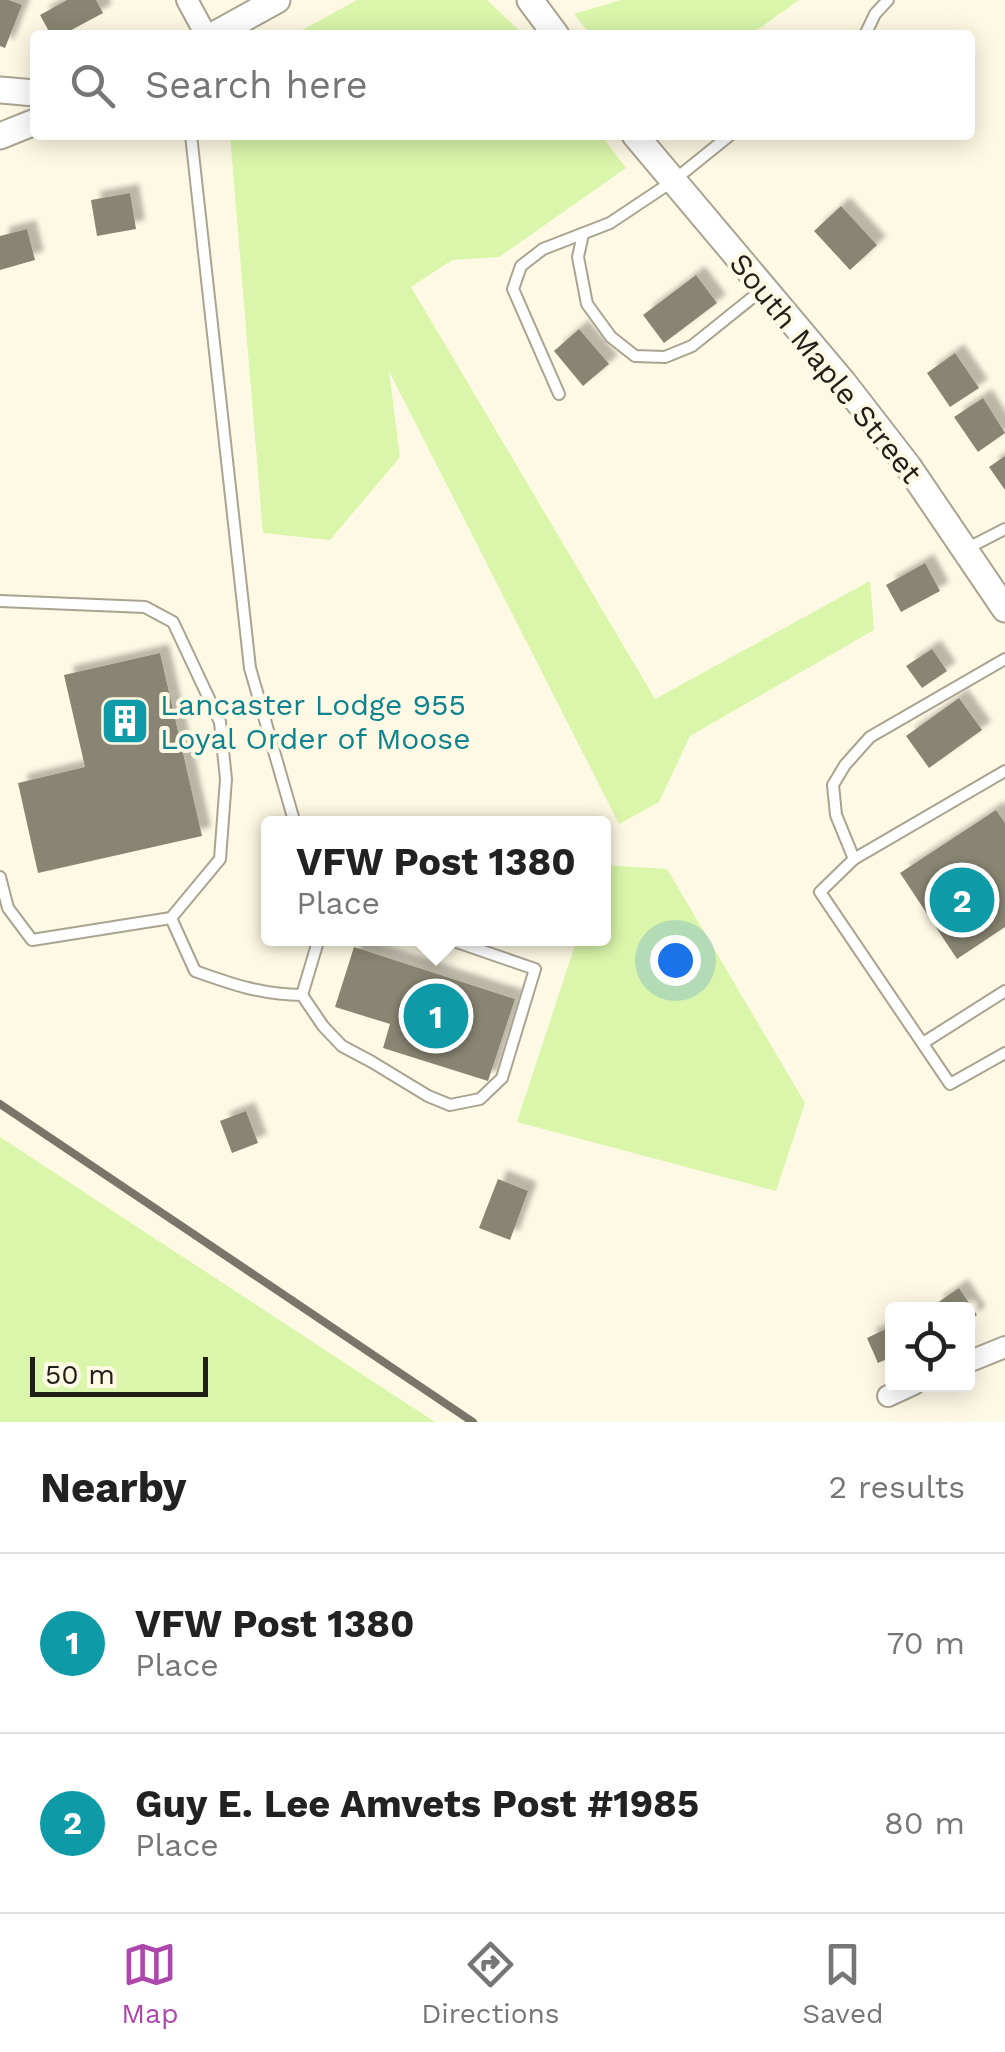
<!DOCTYPE html>
<style>
:root{--surface:#fff;--page:#f2f2f2;--text:#222;--muted:#767676;--line:#e0e0e0;--accent:#ad47ab}
body{margin:0;font-family:"Work Sans",sans-serif;background:var(--page);color:var(--text)}
.controls{position:absolute;right:30px;bottom:30px;display:grid;overflow:hidden;border-radius:10px;box-shadow:0 5px 25px #0003}
.controls button{width:90px;height:90px;display:grid;place-items:center;padding:0;border:0;border-bottom:2px solid var(--line);background:var(--surface);color:var(--text);font:50px sans-serif}
.scale{position:absolute;left:30px;bottom:25px;width:178px;box-sizing:border-box;padding-left:10px;border:5px solid #201e16;border-top:0;font-size:28px;line-height:35px;white-space:nowrap;color:#201e16;-webkit-text-stroke:8px #fef9e4;paint-order:stroke}
.you{position:absolute;left:675px;top:960px;width:35px;height:35px;margin:-25px;border:8px solid #fff;border-radius:50%;background:#1a73e8;box-shadow:0 0 0 15px #1a73e833}
.badge{display:grid;place-items:center;width:65px;height:65px;border-radius:50%;background:var(--accent);color:#fff;font-size:32px;font-weight:700}
.pin{position:absolute;translate:-50% -50%;border:5px solid #fff;box-shadow:0 2px 10px #0006}
.popup{position:absolute;left:261px;top:816px;width:350px;height:130px;box-sizing:border-box;display:grid;place-content:center;border-radius:10px;background:var(--surface);filter:drop-shadow(0 2px 8px #0005);font-size:32px;white-space:nowrap;color:var(--muted)}
.popup b{font-size:38px;color:var(--text)}
.popup::after{content:'';position:absolute;left:50%;top:100%;margin-left:-20px;border:20px solid transparent;border-top-color:var(--surface)}
.list{margin:0;padding:0;list-style:none}
h2{display:flex;justify-content:space-between;align-items:center;height:130px;margin:0;padding:0 40px;font-size:42px}
h2 small{font-size:32px;font-weight:400;color:var(--muted)}
.list li{display:grid;grid-template-columns:65px 1fr auto;gap:30px;align-items:center;box-sizing:border-box;height:180px;padding:0 40px;border-top:2px solid var(--line)}
.list b{display:block;font-size:38px;white-space:nowrap}
.list p{margin:0;font-size:32px;white-space:nowrap;color:var(--muted)}
.list em{font-size:32px;font-style:normal;color:var(--muted)}
.icon{flex:none;width:55px;height:55px;fill:none;stroke:currentColor;stroke-width:2;stroke-linecap:round;stroke-linejoin:round}
.map{position:relative;flex:none;width:1005px;height:1422px;overflow:hidden}
.search{position:absolute;background:var(--surface);box-shadow:0 5px 25px #0003;left:30px;right:30px;top:30px;height:110px;display:flex;align-items:center;gap:25px;box-sizing:border-box;padding:0 35px;border-radius:10px;color:var(--muted);font-size:38px}
.sheet{height:490px;background:var(--surface)}
nav{display:flex;justify-content:space-around;align-items:center;box-sizing:border-box;height:140px;border-top:2px solid var(--line);background:var(--surface);font-size:28px;color:var(--muted)}
nav a{display:grid;justify-items:center;gap:5px}
nav .on{color:var(--accent)}
.map>svg:first-child{display:block}
.green{fill:#d9f6aa}
.building{fill:#898572;filter:url(#shadow)}
.lines{fill:none;stroke-linecap:round;stroke-linejoin:round}
.service-casing{stroke:#a8a490;stroke-width:14}
.minor-casing{stroke:#a8a490;stroke-width:24}
.tertiary-casing{stroke:#a8a490;stroke-width:29}
.service{stroke:#fff;stroke-width:10}
.minor{stroke:#fff;stroke-width:20}
.tertiary{stroke:#fff;stroke-width:25}
.rail{stroke:#797669;stroke-width:8}
.labels{text-anchor:middle;dominant-baseline:central;stroke-width:8;stroke-linejoin:round;paint-order:stroke}
.street-label{font-size:30px;fill:#201e16;stroke:#fef9e4}
.culture-label{font-size:30px;fill:#0d838f;stroke:#fef9e4;text-anchor:start}
</style>
<div class="map">
<svg width="1005" height="1422" viewBox="0 0 1005 1422">
<defs>
<filter id="shadow"><feDropShadow dx="9" dy="-9" stdDeviation="2.5" flood-color="#0004"/></filter>
</defs>
<rect width="100%" height="100%" fill="#fef9e4"/>
<g class="green">
<polygon points="357,0 487,0 524,35 293,35"/>
<polygon points="621,0 799,0 750,35 591,35 574,14"/>
<polygon points="230,135 601,135 626,168 499,257 452,260 411,287 655,699 870,581 874,630 690,736 659,802 619,824 389,371 400,457 330,540 263,533"/>
<polygon points="604,865 667,869 805,1103 776,1191 517,1122 577,939 604,938"/>
<polygon points="0,1137 435,1422 0,1422"/>
</g>
<g class="building">
<polygon points="0,0 9,0 22,5 5,48 0,46"/>
<polygon points="67,0 96,0 103,13 62,35 51,35 40,15"/>
<polygon points="130,193 136,229 97,236 91,200"/>
<polygon points="841,206 877,245 850,270 814,231"/>
<polygon points="27,229 35,260 0,270 0,236"/>
<polygon points="696,275 717,303 664,343 643,315"/>
<polygon points="579,329 609,364 583,386 554,351"/>
<polygon points="955,353 979,388 950,407 927,373"/>
<polygon points="983,398 1005,433 978,452 954,417"/>
<polygon points="1005,456 1005,490 989,467"/>
<polygon points="925,563 940,591 901,612 886,585"/>
<polygon points="932,649 947,671 922,688 906,666"/>
<polygon points="160,653 202,836 38,873 18,783 85,767 64,675"/>
<polygon points="959,698 982,730 929,768 906,736"/>
<polygon points="996,810 1005,823 1005,927 957,959 900,873"/>
<polygon points="354,947 515,999 488,1081 383,1048 390,1024 335,1007"/>
<polygon points="246,1111 258,1143 232,1153 220,1121"/>
<polygon points="498,1179 528,1191 510,1240 479,1228"/>
<polygon points="959,1288 977,1315 968,1321 968,1310 938,1310 934,1305"/>
<polygon points="892,1326 892,1357 878,1363 867,1338"/>
</g>
<g class="lines">
<g class="service-casing">
<g id="service">
<polyline points="865,35 875,14 888,0"/>
<polyline points="191,135 250,668 295,824"/>
<polyline points="583,234 578,257 587,304 611,337 635,356 665,357 692,346 763,289"/>
<polyline points="559,394 513,289 521,266 543,249 610,223 673,181 730,135"/>
<polyline points="966,549 1005,529"/>
<polyline points="0,601 145,607 173,622 220,722 226,779 220,859 171,918 32,940 8,908 0,877"/>
<polyline points="1005,771 854,859 820,892 950,1084 1005,1053"/>
<polyline points="854,859 836,815 833,785 845,765 870,737 1005,659"/>
<path d="M171,918L195,971C231,984 263,995 302,995L323,1026L342,1046L372,1062L428,1096L450,1105L480,1099L502,1078L535,969L445,938"/>
<polyline points="302,995 319,938"/>
<polyline points="923,1043 1005,991"/>
</g>
</g>
<g class="minor-casing">
<g id="minor">
<polyline points="187,0 206,35"/>
<polyline points="968,1362 1005,1347"/>
<polyline points="888,1396 914,1384"/>
</g>
</g>
<g class="tertiary-casing">
<g id="tertiary">
<polyline points="530,0 556,35"/>
<polyline points="214,35 277,0"/>
<polyline points="0,90 35,93"/>
<polyline points="635,135 843,382 908,466 1005,609"/>
<polyline points="0,136 35,122"/>
</g>
</g>
<use href="#service" class="service"/>
<use href="#minor" class="minor"/>
<use href="#tertiary" class="tertiary"/>
<polyline class="rail" points="0,1104 473,1422"/>
</g>
<defs>
<g id="building-square" transform="scale(2.5)"><rect x="-9" y="-9" width="18" height="18" rx="4" fill="#0f9aa8" stroke="#fef9e4"/><path d="M-4-6H4V6H1V3H-1V6H-4ZM-2.5-4.3h1.7v1.8h-1.7ZM.8-4.3h1.7v1.8H.8ZM-2.5-1h1.7V.8h-1.7ZM.8-1h1.7V.8H.8Z" fill="#fff"/></g>
</defs>
<g fill-rule="evenodd">
<use href="#building-square" x="125" y="721"/>
</g>
<g class="labels">
<g class="street-label">
<text transform="translate(826 368) rotate(51)">South Maple Street</text>
</g>
<g class="culture-label">
<text x="160" y="704">Lancaster Lodge 955<tspan x="160" dy="34">Loyal Order of Moose</tspan></text>
</g>
</g>
</svg>
<div class="controls">
<button><svg class="icon" aria-label="locate" viewBox="0 0 24 24"><circle cx="12" cy="12" r="6"/><path d="M12 2v4M12 18v4M2 12h4M18 12h4"/></svg></button>
</div>
<div class="scale">50 m</div>
<div class="you"></div>
<div class="pin badge" style="left:436px;top:1016px;background:#0f9aa8">1</div>
<div class="popup"><b>VFW Post 1380</b>Place</div>
<div class="pin badge" style="left:962px;top:900px;background:#0f9aa8">2</div>
<div class="search"><svg class="icon" aria-label="search" viewBox="0 0 24 24"><circle cx="10" cy="10" r="6"/><path d="M15 15l6 6"/></svg>Search here</div>
</div>
<section class="sheet">
<h2>Nearby<small>2 results</small></h2>
<ul class="list">
<li><span class="badge" style="background:#0f9aa8">1</span><div><b>VFW Post 1380</b><p>Place</p></div><em>70 m</em></li>
<li><span class="badge" style="background:#0f9aa8">2</span><div><b>Guy E. Lee Amvets Post #1985</b><p>Place</p></div><em>80 m</em></li>
</ul>
</section>
<nav>
<a class="on"><svg class="icon" aria-label="map" viewBox="0 0 24 24"><path d="M3 6l6-2 6 2 6-2v14l-6 2-6-2-6 2zM9 4v14M15 6v14"/></svg>Map</a>
<a><svg class="icon" aria-label="directions" viewBox="0 0 24 24"><path d="M12 3l9 9-9 9-9-9zM9 14v-3h6M13 9l2 2-2 2"/></svg>Directions</a>
<a><svg class="icon" aria-label="saved" viewBox="0 0 24 24"><path d="M7 4h10v16l-5-4-5 4z"/></svg>Saved</a>
</nav>
